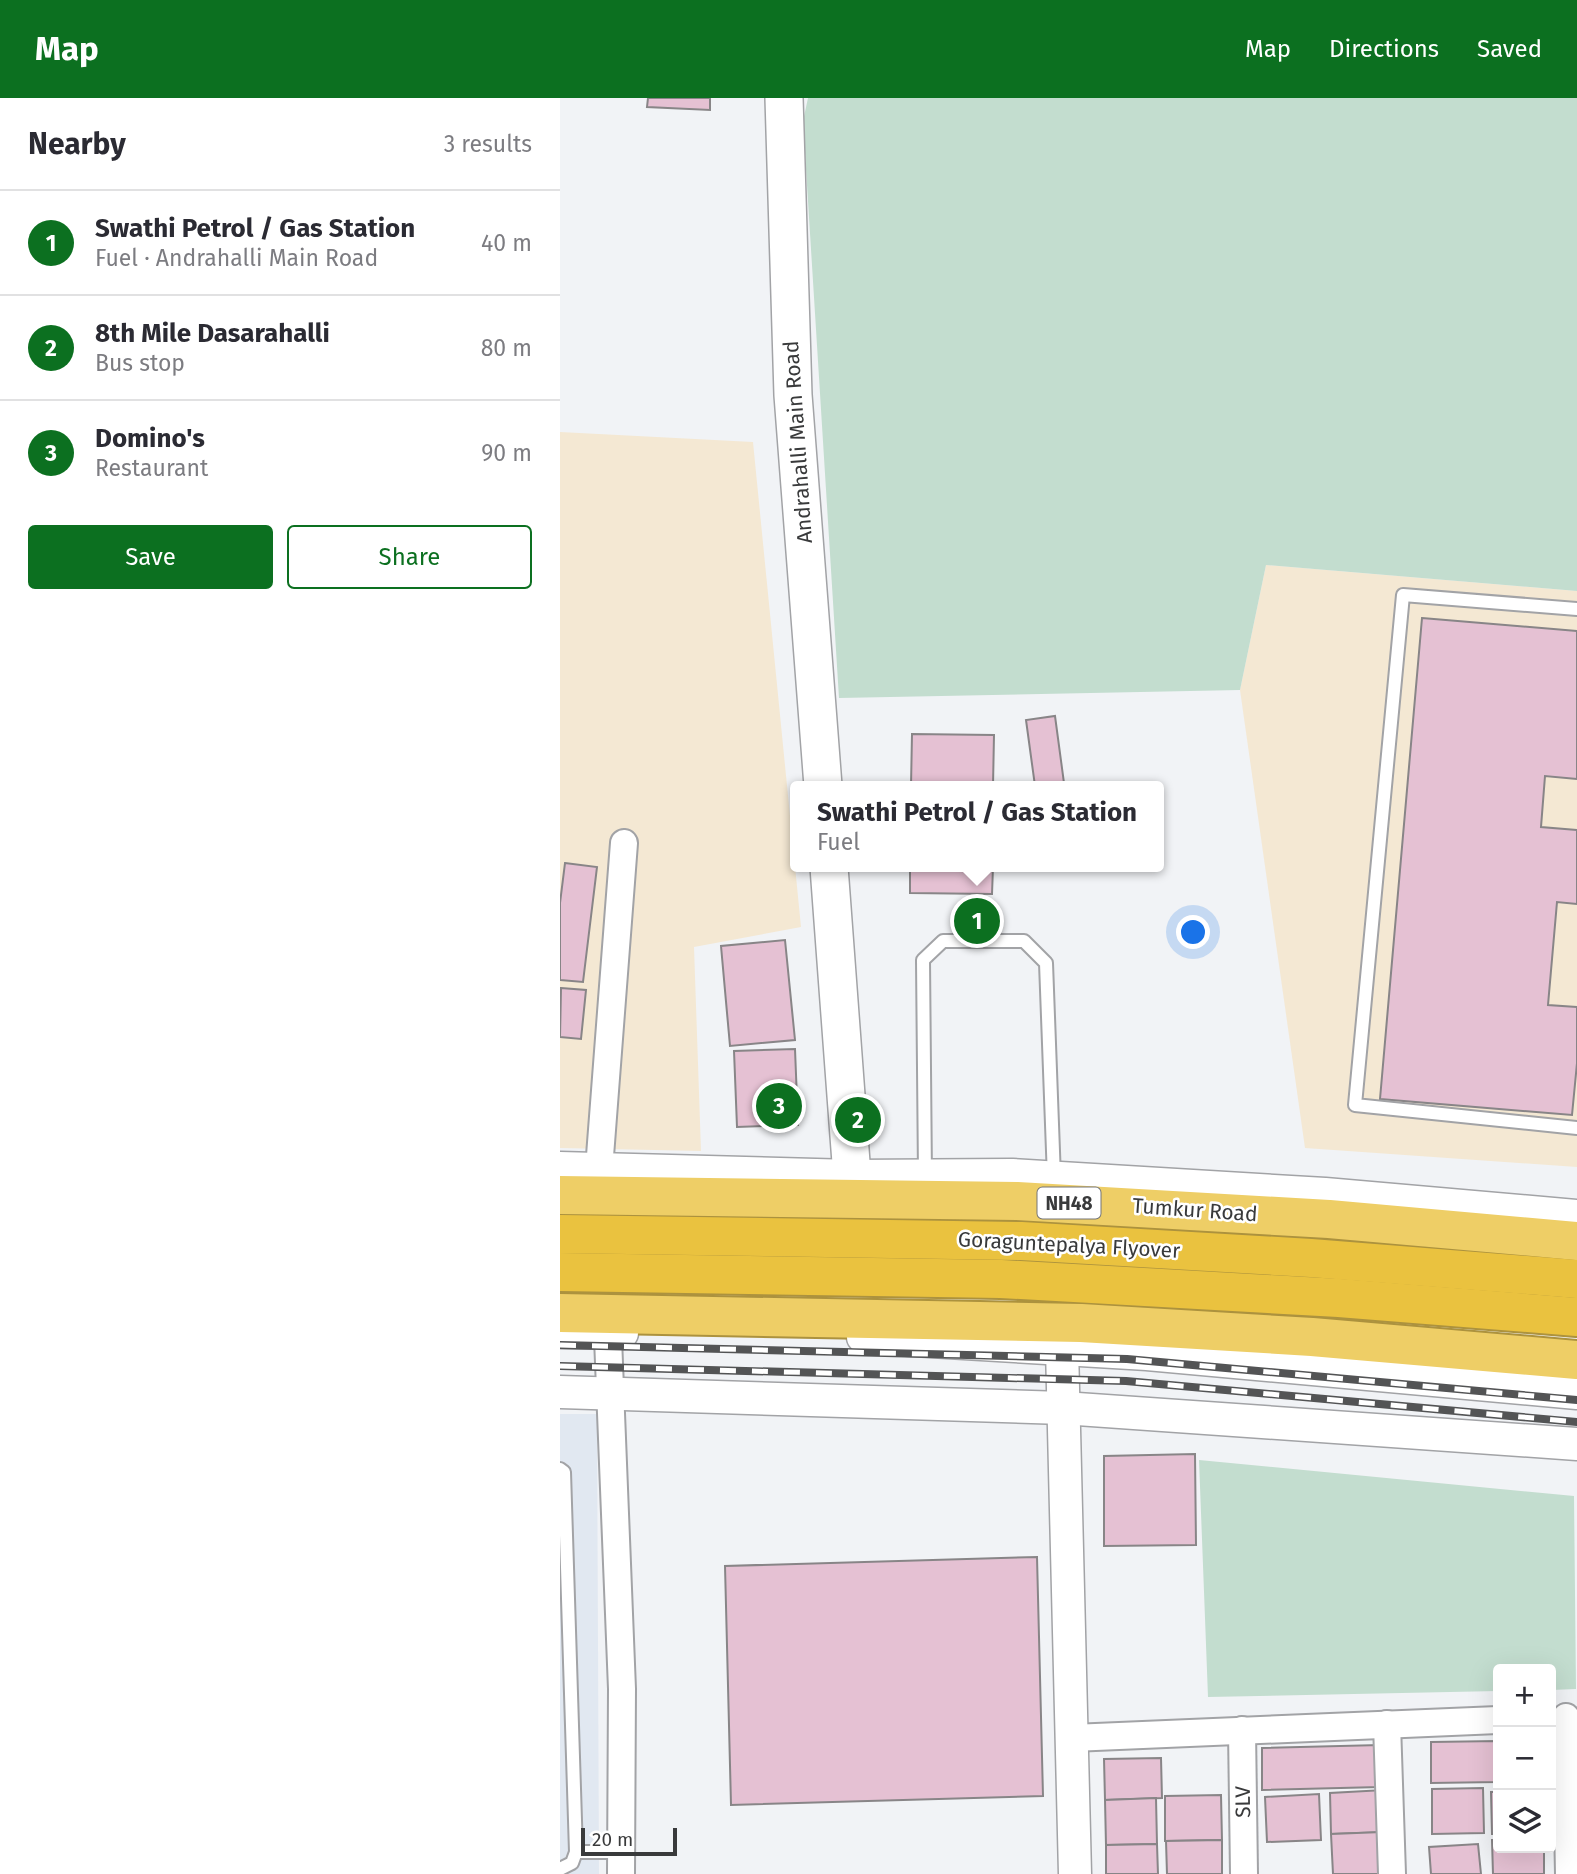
<!DOCTYPE html>
<meta charset="utf-8">
<style>
:root{--surface:#fff;--page:#f7f7f7;--text:#2b2b33;--muted:#7c7c81;--line:#e1e1e2;--accent:#0c7020}
body{margin:0;font-family:"Fira Sans",sans-serif;background:var(--page);color:var(--text)}
.controls{position:absolute;right:21px;bottom:21px;display:grid;overflow:hidden;border-radius:7px;box-shadow:0 7px 28px #0002}
.controls button{width:63px;height:63px;display:grid;place-items:center;padding:0;border:0;border-bottom:2px solid var(--line);background:var(--surface);color:var(--text);font:35px sans-serif}
.scale{position:absolute;left:21px;bottom:18px;width:96px;box-sizing:border-box;padding-left:7px;border:4px solid #393a3b;border-top:0;font-size:19px;line-height:24px;white-space:nowrap;color:#393a3b;-webkit-text-stroke:5px #fff;paint-order:stroke}
.you{position:absolute;left:634px;top:835px;width:24px;height:24px;margin:-18px;border:5px solid #fff;border-radius:50%;background:#1a73e8;box-shadow:0 0 0 10px #1a73e833}
.badge{display:grid;place-items:center;width:46px;height:46px;border-radius:50%;background:var(--accent);color:#fff;font-size:23px;font-weight:700}
.pin{position:absolute;translate:-50% -50%;border:4px solid #fff;box-shadow:0 2px 7px #0006}
.popup{position:absolute;left:230px;top:683px;width:374px;height:91px;box-sizing:border-box;display:grid;place-content:center;border-radius:7px;background:var(--surface);filter:drop-shadow(0 2px 5px #0005);font-size:23px;white-space:nowrap;color:var(--muted)}
.popup b{font-size:26px;color:var(--text)}
.popup::after{content:'';position:absolute;left:50%;top:100%;margin-left:-14px;border:14px solid transparent;border-top-color:var(--surface)}
.list{margin:0;padding:0;list-style:none}
h2{display:flex;justify-content:space-between;align-items:center;height:91px;margin:0;padding:0 28px;font-size:30px}
h2 small{font-size:23px;font-weight:400;color:var(--muted)}
.list li{display:grid;grid-template-columns:46px 1fr auto;gap:21px;align-items:center;box-sizing:border-box;height:105px;padding:0 28px;border-top:2px solid var(--line)}
.list b{display:block;font-size:26px;white-space:nowrap}
.list p{margin:0;font-size:23px;white-space:nowrap;color:var(--muted)}
.list em{font-size:23px;font-style:normal;color:var(--muted)}
.actions{display:flex;gap:14px;padding:21px 28px}
.actions a{flex:1;padding:16px 0;border:2px solid var(--accent);border-radius:7px;text-align:center;font-size:24px;color:var(--accent)}
.actions .main{background:var(--accent);color:#fff}
.icon{flex:none;width:38px;height:38px;fill:none;stroke:currentColor;stroke-width:2;stroke-linecap:round;stroke-linejoin:round}
.map{position:relative;flex:none;width:1017px;height:1776px;overflow:hidden}
header{display:flex;align-items:center;gap:42px;box-sizing:border-box;height:98px;padding:0 35px;background:var(--accent);color:#fff}
header strong{font-size:33px}
nav{display:flex;gap:38px;margin-inline-start:auto;font-size:24px}
main{display:flex}
aside{flex:1;background:var(--surface)}
.map>svg:first-child{display:block}
.industrial{fill:#f4e8d3}
.built{fill:#e1e8f1}
.green{fill:#c3ddcf}
.building{fill:#e5c1d3;stroke:#888587;stroke-width:2}
.lines{fill:none;stroke-linecap:round;stroke-linejoin:round}
.service-casing{stroke:#a2a3a6;stroke-width:16}
.minor-casing{stroke:#a2a3a6;stroke-width:30}
.tertiary-casing{stroke:#a2a3a6;stroke-width:35}
.secondary-casing{stroke:#a2a3a6;stroke-width:40}
.trunk-casing{stroke:#ac923e;stroke-width:42}
.motorway-casing{stroke:#ac923e;stroke-width:42}
.service{stroke:#fff;stroke-width:12}
.minor{stroke:#fff;stroke-width:26}
.tertiary{stroke:#fff;stroke-width:32}
.secondary{stroke:#fff;stroke-width:37}
.trunk{stroke:#eece66;stroke-width:38}
.motorway{stroke:#eac23f;stroke-width:38}
.rail-casing{stroke:#535455;stroke-width:8}
.rail{stroke:#fff;stroke-width:5;stroke-dasharray:16;stroke-linecap:butt}
.labels{text-anchor:middle;dominant-baseline:central;stroke-width:5;stroke-linejoin:round;paint-order:stroke}
.shield{fill:#fff;stroke:#747576;stroke-width:2}
.shield-label{font-size:19px;font-weight:bold;fill:#393a3b}
.street-label{font-size:21px;fill:#393a3b;stroke:#fff}
</style>
<header>
<strong>Map</strong>
<nav><a>Map</a><a>Directions</a><a>Saved</a></nav>
</header>
<main>
<aside>
<h2>Nearby<small>3 results</small></h2>
<ul class="list">
<li><span class="badge">1</span><div><b>Swathi Petrol / Gas Station</b><p>Fuel · Andrahalli Main Road</p></div><em>40 m</em></li>
<li><span class="badge">2</span><div><b>8th Mile Dasarahalli</b><p>Bus stop</p></div><em>80 m</em></li>
<li><span class="badge">3</span><div><b>Domino's</b><p>Restaurant</p></div><em>90 m</em></li>
</ul>
<div class="actions"><a class="main">Save</a><a>Share</a></div>
</aside>
<div class="map">
<svg width="1017" height="1776" viewBox="0 0 1017 1776">
<rect width="100%" height="100%" fill="#f1f3f6"/>
<g class="industrial">
<polygon points="0,334 193,344 241,829 134,849 141,1053 0,1050"/>
<polygon points="706,467 1017,493 1017,1069 745,1050 680,592"/>
</g>
<polygon class="built" points="0,1316 37,1316 39,1776 0,1776"/>
<g class="green">
<polygon points="248,0 1017,0 1017,493 706,467 680,592 279,600 243,23"/>
<polygon points="639,1362 1014,1398 1016,1591 991,1592 991,1571 938,1571 938,1593 648,1599"/>
</g>
<g class="building">
<polygon points="88,0 150,0 150,12 87,9"/>
<polygon points="862,520 1017,533 1017,681 985,678 981,729 1017,732 1017,806 997,804 988,907 1017,909 1017,965 1012,1017 820,1001"/>
<polygon points="495,618 504,685 475,688 466,622"/>
<polygon points="352,636 434,637 433,688 351,688"/>
<polygon points="5,765 37,769 23,884 0,882 0,805"/>
<polygon points="350,769 433,769 432,796 350,795"/>
<polygon points="225,842 235,942 170,948 161,848"/>
<polygon points="1,890 26,892 21,941 0,939"/>
<polygon points="235,951 238,1027 177,1029 174,953"/>
<polygon points="635,1356 636,1447 544,1448 544,1358"/>
<polygon points="477,1459 483,1698 171,1707 165,1468"/>
<polygon points="938,1643 938,1684 871,1685 871,1644"/>
<polygon points="820,1647 820,1689 702,1692 702,1650"/>
<polygon points="601,1660 602,1700 545,1702 544,1661"/>
<polygon points="923,1690 924,1735 872,1736 872,1691"/>
<polygon points="824,1692 826,1734 771,1736 770,1695"/>
<polygon points="931,1694 938,1694 938,1736 932,1736"/>
<polygon points="759,1696 761,1742 707,1744 705,1699"/>
<polygon points="661,1697 662,1742 605,1743 605,1698"/>
<polygon points="596,1700 597,1746 546,1747 545,1702"/>
<polygon points="822,1734 824,1776 773,1776 771,1736"/>
<polygon points="662,1742 662,1776 607,1776 606,1743"/>
<polygon points="932,1742 938,1742 938,1750 984,1750 984,1776 933,1776"/>
<polygon points="597,1746 598,1776 546,1776 546,1747"/>
<polygon points="918,1746 921,1776 871,1776 869,1749"/>
</g>
<g class="lines">
<g class="service-casing">
<g id="service">
<polyline points="1017,511 843,497 795,1007 1017,1030"/>
<polyline points="365,1078 363,862 383,843 464,843 486,865 494,1080"/>
<polyline points="0,1371 4,1374 16,1754 12,1765 0,1771"/>
<polyline points="16,1754 62,1754"/>
</g>
</g>
<g class="minor-casing">
<g id="minor">
<polyline points="39,1071 64,745"/>
<polyline points="47,1215 62,1591 61,1776"/>
<polyline points="1006,1619 1009,1776"/>
<polyline points="827,1626 832,1776"/>
<polyline points="682,1632 684,1776"/>
<polyline points="512,1640 938,1622"/>
</g>
</g>
<g class="tertiary-casing">
<g id="tertiary">
<polyline points="0,1070 292,1078 452,1077 765,1096 1017,1118"/>
<polyline points="0,1234 62,1235"/>
<polyline points="303,1239 587,1256 1017,1295"/>
<polyline points="502,1250 515,1776"/>
<polyline points="0,1294 503,1310 1017,1346"/>
</g>
</g>
<g class="secondary-casing">
<g id="secondary">
<polyline points="224,0 233,297 263,688"/>
<polyline points="269,769 292,1078"/>
</g>
</g>
<g class="trunk-casing">
<g id="trunk">
<polyline points="0,1097 457,1103 769,1121 1017,1143"/>
<polyline points="0,1215 521,1225 752,1239 1017,1262"/>
</g>
</g>
<g class="motorway-casing">
<g id="motorway">
<polyline points="0,1136 461,1143 751,1160 1017,1181"/>
<polyline points="0,1174 441,1181 779,1200 1017,1219"/>
</g>
</g>
<use href="#service" class="service"/>
<use href="#minor" class="minor"/>
<use href="#tertiary" class="tertiary"/>
<use href="#secondary" class="secondary"/>
<use href="#trunk" class="trunk"/>
<use href="#motorway" class="motorway"/>
<g class="rail-casing">
<g id="rail">
<polyline points="0,1247 567,1261 1017,1302"/>
<polyline points="0,1268 566,1283 1017,1324"/>
</g>
</g>
<use href="#rail" class="rail"/>
</g>
<g class="labels">
<rect class="shield" x="477.5" y="1089.5" width="63" height="31" rx="5"/>
<g class="shield-label">
<text x="509" y="1105">NH48</text>
</g>
<g class="street-label">
<text transform="translate(238 344) rotate(-94)">Andrahalli Main Road</text>
<text transform="translate(635 1112) rotate(4)">Tumkur Road</text>
<text transform="translate(509 1147) rotate(3)">Goraguntepalya Flyover</text>
<text transform="translate(683 1704) rotate(-91)">SLV</text>
</g>
</g>
</svg>
<div class="controls">
<button>+</button>
<button>−</button>
<button><svg class="icon" aria-label="layers" viewBox="0 0 24 24"><path d="M12 4l9 5-9 5-9-5zM3 14l9 5 9-5"/></svg></button>
</div>
<div class="scale">20 m</div>
<div class="you"></div>
<div class="pin badge" style="left:417px;top:823px">1</div>
<div class="popup"><b>Swathi Petrol / Gas Station</b>Fuel</div>
<div class="pin badge" style="left:298px;top:1022px">2</div>
<div class="pin badge" style="left:219px;top:1008px">3</div>
</div>
</main>
